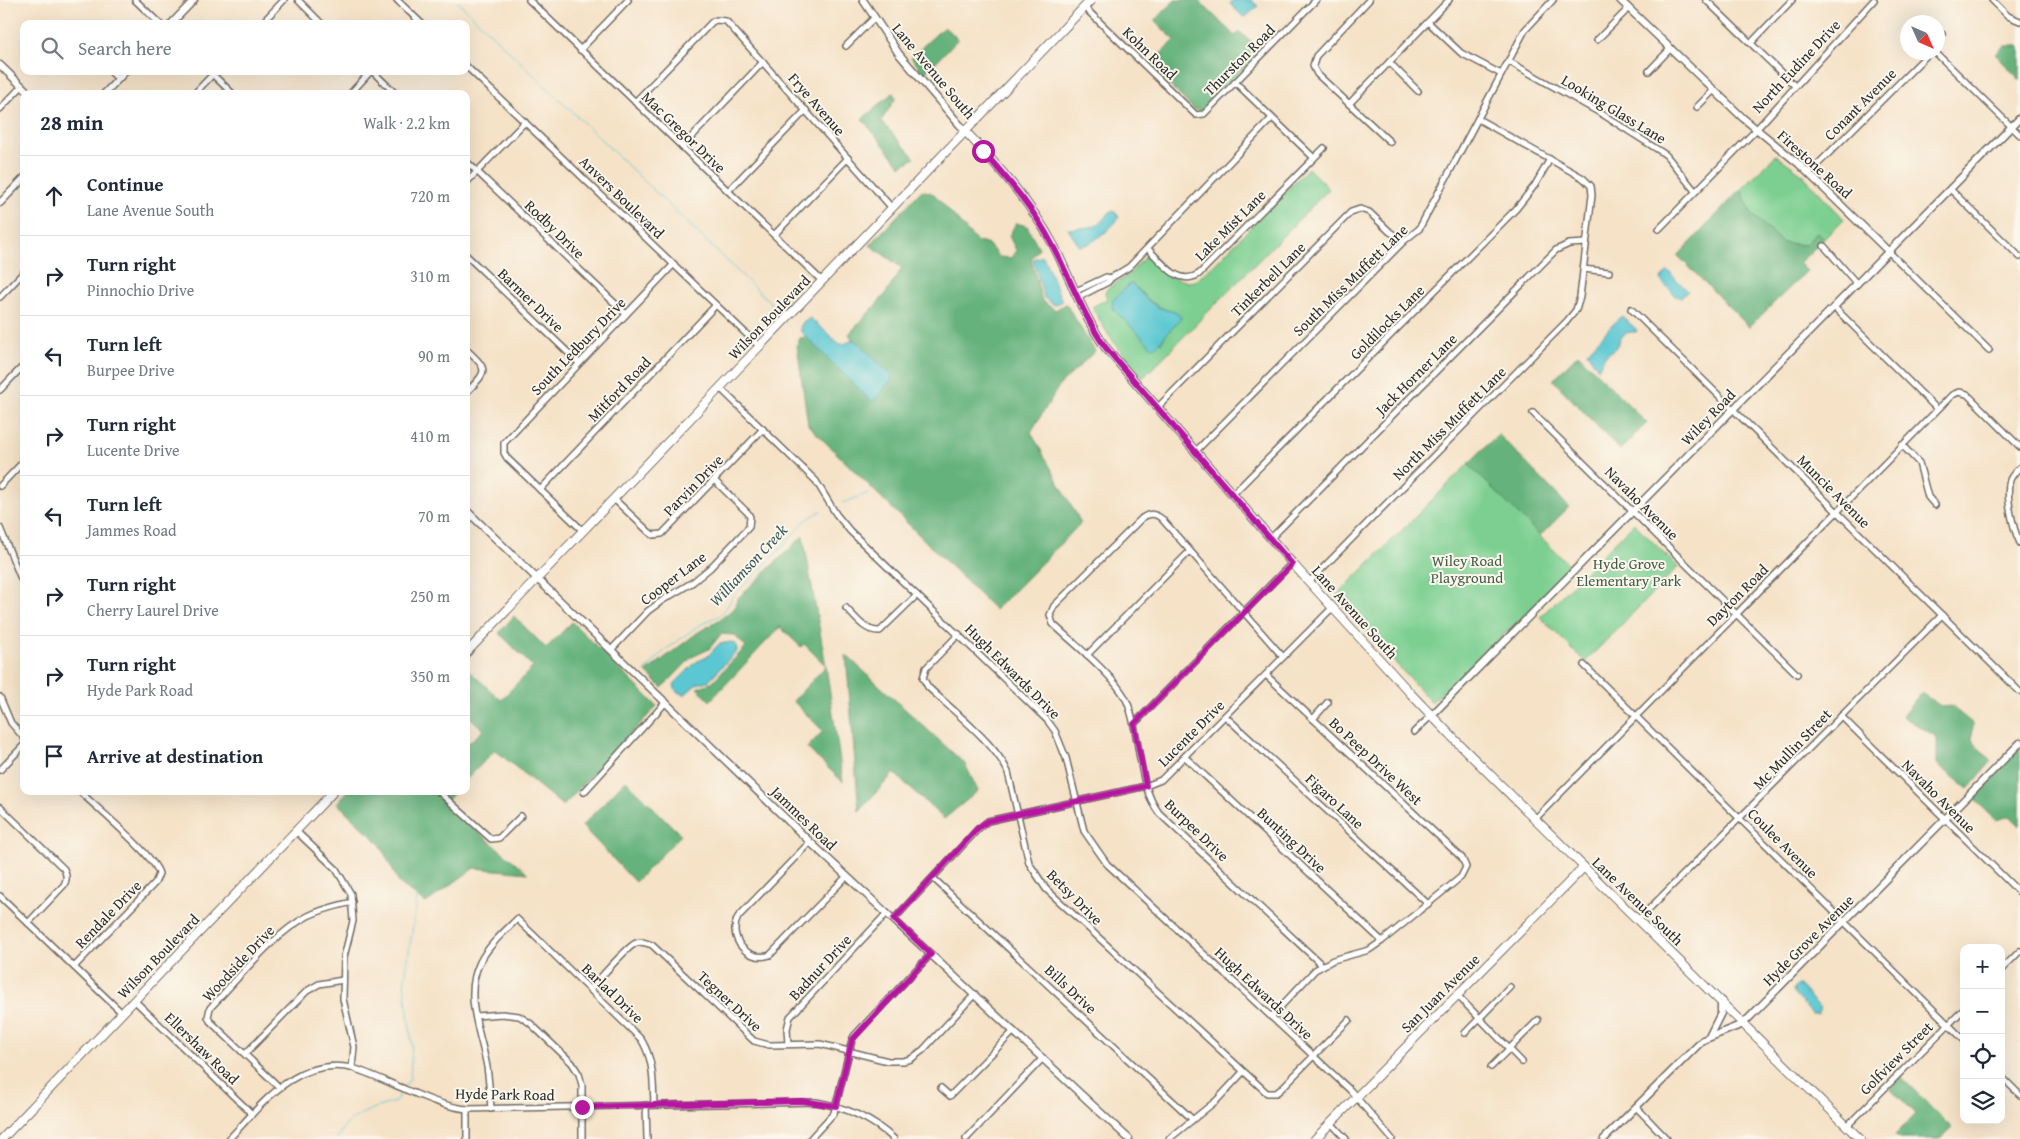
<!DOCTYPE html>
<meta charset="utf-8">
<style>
:root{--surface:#fff;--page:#f6f6f7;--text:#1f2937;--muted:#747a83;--line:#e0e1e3}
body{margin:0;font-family:"Gentium Book Plus",serif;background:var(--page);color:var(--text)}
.controls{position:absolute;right:15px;bottom:15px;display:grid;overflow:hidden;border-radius:10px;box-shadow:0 5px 20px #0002}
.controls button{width:45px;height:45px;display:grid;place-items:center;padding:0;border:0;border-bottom:1px solid var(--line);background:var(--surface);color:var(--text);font:25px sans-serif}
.compass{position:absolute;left:1900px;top:15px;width:45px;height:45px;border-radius:50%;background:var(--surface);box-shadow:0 5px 20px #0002;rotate:135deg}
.stop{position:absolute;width:15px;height:15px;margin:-11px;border:4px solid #b5179e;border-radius:50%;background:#fff}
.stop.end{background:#b5179e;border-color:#fff;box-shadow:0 1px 5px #0008}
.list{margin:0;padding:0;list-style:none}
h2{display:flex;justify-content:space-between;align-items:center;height:65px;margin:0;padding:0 20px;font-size:21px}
h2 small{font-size:16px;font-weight:400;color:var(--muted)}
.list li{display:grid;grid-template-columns:32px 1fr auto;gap:15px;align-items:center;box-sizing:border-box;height:80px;padding:0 20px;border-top:1px solid var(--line)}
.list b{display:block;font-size:19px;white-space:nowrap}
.list p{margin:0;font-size:16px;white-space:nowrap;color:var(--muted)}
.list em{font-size:16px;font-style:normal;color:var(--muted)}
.icon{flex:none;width:28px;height:28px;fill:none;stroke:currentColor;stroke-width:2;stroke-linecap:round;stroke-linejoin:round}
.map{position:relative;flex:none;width:2020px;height:1139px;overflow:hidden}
.search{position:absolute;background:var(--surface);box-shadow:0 5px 20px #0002;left:20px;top:20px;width:450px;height:55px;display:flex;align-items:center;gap:12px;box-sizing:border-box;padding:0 18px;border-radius:10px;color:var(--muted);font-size:19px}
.panel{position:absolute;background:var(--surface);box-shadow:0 5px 20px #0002;left:20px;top:90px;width:450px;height:705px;border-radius:10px}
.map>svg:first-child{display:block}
.green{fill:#7ccf91;stroke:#547d5e;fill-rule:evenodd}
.forest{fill:#65b27b;stroke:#486e53}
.water{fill:#5ac7d2;stroke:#42797e}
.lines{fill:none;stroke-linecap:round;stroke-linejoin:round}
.stream{stroke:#5ac7d2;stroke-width:1}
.minor-casing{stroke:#726b62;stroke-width:8}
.tertiary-casing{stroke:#726b62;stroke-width:9}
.secondary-casing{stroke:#726b62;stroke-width:10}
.minor{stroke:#fff;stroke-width:5}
.tertiary{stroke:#fff;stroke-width:6}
.secondary{stroke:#fff;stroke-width:8}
.route{stroke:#b5179e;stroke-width:6}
.labels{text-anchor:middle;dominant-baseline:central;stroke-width:4;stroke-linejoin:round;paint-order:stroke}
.street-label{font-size:15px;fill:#2b2b2b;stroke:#fbf7ec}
.park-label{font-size:15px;fill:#435c4a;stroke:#fbf7ec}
.water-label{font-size:16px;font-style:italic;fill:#395a5d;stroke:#fbf7ec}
</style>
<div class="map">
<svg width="2020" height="1139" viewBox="0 0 2020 1139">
<rect width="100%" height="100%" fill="#fbf7ec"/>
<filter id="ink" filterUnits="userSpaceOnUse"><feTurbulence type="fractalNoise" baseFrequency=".02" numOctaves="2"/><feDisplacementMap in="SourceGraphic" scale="10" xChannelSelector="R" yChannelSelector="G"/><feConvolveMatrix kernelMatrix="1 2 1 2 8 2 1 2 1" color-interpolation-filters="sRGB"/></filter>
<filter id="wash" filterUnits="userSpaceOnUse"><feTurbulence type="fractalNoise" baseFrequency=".0096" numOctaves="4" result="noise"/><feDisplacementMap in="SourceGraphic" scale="20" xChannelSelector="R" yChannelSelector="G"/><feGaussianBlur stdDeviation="1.12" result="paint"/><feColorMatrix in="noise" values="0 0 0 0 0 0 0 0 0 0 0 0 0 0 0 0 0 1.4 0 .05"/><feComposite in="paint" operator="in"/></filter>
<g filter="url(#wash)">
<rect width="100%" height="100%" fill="#f5e2c7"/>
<g class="green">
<polygon points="1776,155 1801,173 1844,219 1824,239 1817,233 1805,245 1782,243 1751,213 1741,189"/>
<path d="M1308,168L1329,189L1143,378L1109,336L1092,307L1107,299L1105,293L1107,289L1128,275L1147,255L1153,257L1175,278L1188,282L1195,281L1214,265ZM1136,287C1148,301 1158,309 1177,313L1161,343Z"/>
<polygon points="1468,464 1571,567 1527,613 1445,691 1431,702 1335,597"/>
<polygon points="1634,523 1678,567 1585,662 1540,617"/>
</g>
<g class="forest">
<polygon points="1175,0 1198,0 1235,36 1240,32 1261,51 1205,109 1199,111 1193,109 1149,65 1175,40 1154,21"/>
<polygon points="944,27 958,39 924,74 911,57"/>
<polygon points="2004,46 2020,46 2020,80 1995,54"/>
<polygon points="893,93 896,98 881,121 915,158 901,166 862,119"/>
<polygon points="1741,189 1751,213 1782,243 1805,245 1817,232 1824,239 1799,263 1807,271 1749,327 1678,256"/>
<polygon points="922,190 934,194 976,241 989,245 999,257 1011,258 1016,250 1009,236 1016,223 1027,226 1039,248 1031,259 1042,301 1055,310 1066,304 1095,351 1059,386 1031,432 1081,523 995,610 808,425 797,345 800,338 806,337 872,401 858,343 853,340 849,334 885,295 902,268 870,245"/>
<polygon points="1578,354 1647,423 1620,450 1553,380"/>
<polygon points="1498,434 1569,507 1540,536 1468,464"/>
<polygon points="803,536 826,666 843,782 807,748 823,731 793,701 826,666 804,644 801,647 780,627 710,701 697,688 711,683 746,647 734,635 721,634 709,649 692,657 662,688 646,672 697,633 722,618 734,608 738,598"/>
<polygon points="514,616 546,648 572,622 657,706 563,806 495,750 466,780 466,745 484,730 466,714 466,668 501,700 533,667 499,633"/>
<polygon points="846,655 965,764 978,791 944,819 894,773 859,811"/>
<polygon points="1921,693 1942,707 1951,706 1973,724 1972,740 1991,762 1968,789 1937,764 1937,737 1902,716"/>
<polygon points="2020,747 2020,826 2010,816 1996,820 1972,797"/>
<polygon points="626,780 681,835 635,882 582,826"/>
<polygon points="348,791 456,791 444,804 528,873 474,868 426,903 399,883 380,844 337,803"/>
<polygon points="1900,1076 1952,1128 1940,1139 1899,1139 1895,1135 1916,1114 1890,1088"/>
</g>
<g class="water">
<polygon points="1233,0 1251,0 1258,6 1248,15 1243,17 1230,4"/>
<path d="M1111,211L1115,212L1119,217C1115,226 1090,247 1079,246L1068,229L1091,227L1100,223Z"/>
<polygon points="1043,256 1062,301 1054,305 1044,298 1033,259"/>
<polygon points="1668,271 1688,291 1681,298 1675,295 1660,280"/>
<path d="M1131,283C1140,291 1147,302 1158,307C1165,311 1175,310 1180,316L1181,318L1156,346L1152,347L1112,308L1113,300Z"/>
<path d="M1620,317H1623L1637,330L1636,332C1622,331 1621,338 1616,347C1614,351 1609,352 1606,355C1602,358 1601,365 1598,369L1587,352Z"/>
<polygon points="810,318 840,344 844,344 853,340 858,343 891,375 892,379 872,402 801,332 800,325"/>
<polygon points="731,642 736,644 737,651 708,681 697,684 684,695 676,691 674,685 676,682 696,662 707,657 719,644"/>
<polygon points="1797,985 1800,986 1820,1008 1818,1014 1812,1014 1795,995 1793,990"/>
</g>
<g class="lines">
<g class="stream">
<polyline points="456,0 777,309"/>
<polyline points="843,503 869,493"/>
<polyline points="644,672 664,651 698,626 720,615 728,606 732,597 774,556 806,520 821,511"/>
<polyline points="404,1087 410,1079 412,1044 404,984 418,893"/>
<path d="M337,1139C346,1116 373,1108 395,1102L402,1090"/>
</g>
</g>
</g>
<g filter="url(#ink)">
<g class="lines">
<g class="minor-casing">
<g id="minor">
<polyline points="135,0 160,24"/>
<polyline points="298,0 322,24"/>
<polyline points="397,0 422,24"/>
<polyline points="529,0 822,281"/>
<polyline points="1369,0 1316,56 1313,66 1317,74 1390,142"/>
<polyline points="1706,0 1795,86"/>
<polyline points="1992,0 2008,16 2020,21"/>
<polyline points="1084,7 1196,115 1204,114 1316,0"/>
<polyline points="1428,22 1461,53 1501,74"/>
<polyline points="261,24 284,0"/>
<polyline points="1597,40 1629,8"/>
<polyline points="1938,40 1942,34"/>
<polyline points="1751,43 1792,0"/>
<polyline points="846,46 874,18"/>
<polyline points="580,50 628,0"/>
<polyline points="1935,52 2020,135"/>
<polyline points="1508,61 1602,114 1660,151 1666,155 1695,191"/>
<polyline points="1389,62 1418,91"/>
<polyline points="466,66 760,347"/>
<polyline points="110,71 118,79"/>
<polyline points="209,71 233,94"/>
<polyline points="372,71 396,94"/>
<polyline points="1649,71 1671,48"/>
<polyline points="1235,82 1314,158"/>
<polyline points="194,94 216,71"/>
<polyline points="350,94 371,71"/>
<polyline points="635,102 712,22 716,20 726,21 892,208"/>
<polyline points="1349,104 1449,0"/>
<polyline points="1697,107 1714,90"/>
<polyline points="0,109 22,86"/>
<polyline points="682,147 763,62"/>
<polyline points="466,161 626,314"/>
<polyline points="1809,173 1930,52"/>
<polyline points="466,183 525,122"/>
<polyline points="1950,189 2020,257"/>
<polyline points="728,191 806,110"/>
<polyline points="1659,229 1753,133 1874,0"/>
<polyline points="774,235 848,158"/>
<polyline points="1824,246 1857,284"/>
<path d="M1148,249C1163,263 1178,287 1199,274L1324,148"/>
<polyline points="1889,252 1989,350"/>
<polyline points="466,255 579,363"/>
<polyline points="1583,269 1609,272"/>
<polyline points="1074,292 1106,277 1111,278"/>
<polyline points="0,297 24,272"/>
<polyline points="1077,298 1108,282 1111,278 1129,267 1272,118"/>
<polyline points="1834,307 1937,409"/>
<polyline points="1631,309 2020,692"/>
<path d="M466,349C489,371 488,370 466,393"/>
<polyline points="720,388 816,481 836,514 850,531 1047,720 1055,731 1066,758 1084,831 1107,864 1350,1090 1392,1139"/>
<polyline points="0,390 24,365"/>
<polyline points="1157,408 1351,212 1360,209 1369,212 1390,232 1404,241"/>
<polyline points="1533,413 1797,674"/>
<polyline points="1902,445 1919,463 1928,497 1935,505"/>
<polyline points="1195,452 1404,241 1419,229 1525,30 1553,0"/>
<path d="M2020,467C2016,471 2012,475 2010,480C2005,495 2013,529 2020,543"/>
<polyline points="0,486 24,461"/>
<polyline points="540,490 716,305"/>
<polyline points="1232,495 1516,209 1535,185 1550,159"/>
<polyline points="614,499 649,532 653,535 662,534 763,429"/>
<polyline points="0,528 24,586"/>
<polyline points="583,531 507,458 504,453 504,443 674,264"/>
<polyline points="1271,538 1556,250 1569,244 1586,243"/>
<polyline points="1309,582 1567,321 1576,310 1580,297 1592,195 1591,186 1583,178 1478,119"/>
<path d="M846,608C856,618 865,632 880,631L917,595"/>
<path d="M959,634L926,668L923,678L928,687C951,709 996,744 1008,772L1029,863L1046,889L1267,1093H1276L1280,1090L1349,1020"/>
<polyline points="611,650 648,611 663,600 693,582 710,568 749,527 750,517 748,513 715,481"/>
<polyline points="1087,655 1190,551"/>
<path d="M1283,657L1162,519C1155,513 1150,513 1142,518L1054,606L1050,615L1053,624C1073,643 1119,679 1128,704C1141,737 1137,784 1159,813L1322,965"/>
<polyline points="1584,665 1964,1040"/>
<polyline points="1266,675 1462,858 1466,867 1461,877 1382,941 1369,950 1333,960 1315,970 1271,1017"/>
<polyline points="0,697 11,723 24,738"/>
<polyline points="1225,716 1428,904"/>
<polyline points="1841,716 2020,893"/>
<polyline points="1313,719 1328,702"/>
<polyline points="1134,724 1292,563"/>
<polyline points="1414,732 1431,716"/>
<polyline points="1185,757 1382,941"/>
<polyline points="0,770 24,745"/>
<polyline points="438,791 491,839 499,838 521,816"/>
<polyline points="584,792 666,702"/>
<path d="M0,807L64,869C67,875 67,880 64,885L28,923"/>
<polyline points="1535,819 1952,395 1959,392 1967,394 2020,447"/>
<polyline points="296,831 336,869 351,894 353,921 344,957 343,999 354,1047 352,1068"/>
<path d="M810,842L738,917C727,938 748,963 770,955L847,876"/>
<polyline points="933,878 1192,1119"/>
<polyline points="0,896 122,1013"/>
<polyline points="894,919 978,829 988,821 1146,786 1161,780 1332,608"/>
<polyline points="1638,920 1942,615"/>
<path d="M74,967L155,883L159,874C157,858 94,805 79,791"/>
<polyline points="2001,970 2020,951"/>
<path d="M590,989C600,979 625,948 636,943C642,941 646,943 652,945L754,1041L769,1045L820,1044L888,1061H903L911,1059L923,1050L975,994"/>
<polyline points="1457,995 1522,1062"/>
<polyline points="134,1000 252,1114"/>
<polyline points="476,1016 502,1014 519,1016 530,1023 572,1063 579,1074 582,1085 582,1139"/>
<polyline points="1465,1033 1510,987"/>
<polyline points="788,1044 787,1029 790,1017 887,913"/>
<polyline points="245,1054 307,991 319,984 343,980"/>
<polyline points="1491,1067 1538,1020"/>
<polyline points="2001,1076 2020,1095"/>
<path d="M279,1087L210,1021L208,1017L210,1008C237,980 274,933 308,916C322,909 337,906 352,902"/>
<polyline points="941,1088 950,1096 1014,1031"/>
<polyline points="646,1105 647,1139"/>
<polyline points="1636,1107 1667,1139"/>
<polyline points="467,1109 467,1139"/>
<path d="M491,1109C490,1095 489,1081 487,1067C481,1033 463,996 480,962C489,945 504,932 517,919L641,1039C654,1060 653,1081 654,1105"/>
<polyline points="1331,1123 1346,1139"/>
<polyline points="1847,1126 1964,1009"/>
<path d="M229,1139C262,1104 297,1056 352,1068C366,1072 381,1079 395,1085C419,1095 441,1106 467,1109L816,1102C846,1107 871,1118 894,1139"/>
<polyline points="810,1139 834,1113 852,1040 854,1036 931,954"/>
<polyline points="966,1139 1043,1058"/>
<polyline points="1169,1139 1217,1100 1243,1072"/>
</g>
</g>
<g class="tertiary-casing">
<g id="tertiary">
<polyline points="863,0 899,54 965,131"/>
<polyline points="1620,0 1743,118 1799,164 1889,252"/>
<polyline points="171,24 194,0"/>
<polyline points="0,65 30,94"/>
<polyline points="104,94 126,71"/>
<polyline points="0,203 24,178"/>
<polyline points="466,510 810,842 1129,1139"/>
<polyline points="1431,716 2020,118"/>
<polyline points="1709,1037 1721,1013 1721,1001"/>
<polyline points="1604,1139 1703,1040 1743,1024 2020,743"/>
</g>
</g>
<g class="secondary-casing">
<g id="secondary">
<path d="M965,131C998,166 1031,203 1054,246C1071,280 1083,316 1106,348L1292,563L1411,694L1458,743L1860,1139"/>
<polyline points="466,653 1091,0"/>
<polyline points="2,1139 334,791"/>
<polyline points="1315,1139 1584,867"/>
</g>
</g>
<use href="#minor" class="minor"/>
<use href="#tertiary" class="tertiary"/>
<use href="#secondary" class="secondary"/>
</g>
</g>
<g class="lines" filter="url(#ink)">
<path class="route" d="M582,1107L802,1101L836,1106L852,1040L931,954L894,919L978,828L988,821L1146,786L1134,724L1292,564L1106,348C1083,316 1071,280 1053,246C1035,210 1009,181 983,151"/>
</g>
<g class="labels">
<g class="street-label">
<text transform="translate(1150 53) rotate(44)">Kohn Road</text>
<text transform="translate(1239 60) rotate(-45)">Thurston Road</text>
<text transform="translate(1796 66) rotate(-47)">North Eudine Drive</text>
<text transform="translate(934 71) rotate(50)">Lane Avenue South</text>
<text transform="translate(817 104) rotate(49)">Frye Avenue</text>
<text transform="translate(1860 104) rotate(-45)">Conant Avenue</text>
<text transform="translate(1614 109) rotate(31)">Looking Glass Lane</text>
<text transform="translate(684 132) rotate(44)">Mac Gregor Drive</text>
<text transform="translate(1815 164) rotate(42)">Firestone Road</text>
<text transform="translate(622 197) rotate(44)">Anvers Boulevard</text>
<text transform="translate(1230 225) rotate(-45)">Lake Mist Lane</text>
<text transform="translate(555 229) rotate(44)">Rodby Drive</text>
<text transform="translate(1268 279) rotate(-45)">Tinkerbell Lane</text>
<text transform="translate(1350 280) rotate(-44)">South Miss Muffett Lane</text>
<text transform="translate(531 300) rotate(44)">Barmer Drive</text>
<text transform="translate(769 317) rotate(-46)">Wilson Boulevard</text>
<text transform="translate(1387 322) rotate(-45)">Goldilocks Lane</text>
<text transform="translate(578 346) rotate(-46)">South Ledbury Drive</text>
<text transform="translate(1416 374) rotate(-45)">Jack Horner Lane</text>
<text transform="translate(619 389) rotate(-46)">Mitford Road</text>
<text transform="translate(1708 417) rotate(-46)">Wiley Road</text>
<text transform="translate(1449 423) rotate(-45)">North Miss Muffett Lane</text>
<text transform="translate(693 485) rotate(-46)">Parvin Drive</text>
<text transform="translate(1834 491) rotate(45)">Muncie Avenue</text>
<text transform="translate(1642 503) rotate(45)">Navaho Avenue</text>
<text transform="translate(673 578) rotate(-37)">Cooper Lane</text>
<text transform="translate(1737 595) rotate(-45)">Dayton Road</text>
<text transform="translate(1355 612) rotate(48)">Lane Avenue South</text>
<text transform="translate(1013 671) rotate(45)">Hugh Edwards Drive</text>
<text transform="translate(1191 733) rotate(-45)">Lucente Drive</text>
<text transform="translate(1792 749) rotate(-46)">Mc Mullin Street</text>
<text transform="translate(1376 761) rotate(43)">Bo Peep Drive West</text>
<text transform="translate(1939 796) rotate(45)">Navaho Avenue</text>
<text transform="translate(1335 801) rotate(43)">Figaro Lane</text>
<text transform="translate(804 818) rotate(44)">Jammes Road</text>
<text transform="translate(1197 830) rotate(44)">Burpee Drive</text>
<text transform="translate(1292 840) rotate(43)">Bunting Drive</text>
<text transform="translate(1783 843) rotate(45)">Coulee Avenue</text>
<text transform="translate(1075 897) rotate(45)">Betsy Drive</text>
<text transform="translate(1638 901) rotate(44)">Lane Avenue South</text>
<text transform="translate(108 914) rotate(-46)">Rendale Drive</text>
<text transform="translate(1808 940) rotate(-45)">Hyde Grove Avenue</text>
<text transform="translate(158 956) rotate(-46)">Wilson Boulevard</text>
<text transform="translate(238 963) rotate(-47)">Woodside Drive</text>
<text transform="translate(820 967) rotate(-47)">Badnur Drive</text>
<text transform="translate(1071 989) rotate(43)">Bills Drive</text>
<text transform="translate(613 993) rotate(44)">Barlad Drive</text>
<text transform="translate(1264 993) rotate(43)">Hugh Edwards Drive</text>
<text transform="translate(1440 993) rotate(-45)">San Juan Avenue</text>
<text transform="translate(730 1001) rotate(43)">Tegner Drive</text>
<text transform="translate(202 1048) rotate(44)">Ellershaw Road</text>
<text transform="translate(1896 1058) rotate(-45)">Golfview Street</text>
<text transform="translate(505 1094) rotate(1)">Hyde Park Road</text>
</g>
<g class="park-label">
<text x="1467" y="560">Wiley Road<tspan x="1467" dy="17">Playground</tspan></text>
<text x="1629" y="563">Hyde Grove<tspan x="1629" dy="17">Elementary Park</tspan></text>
</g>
<g class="water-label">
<text transform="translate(748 565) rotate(-47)">Williamson Creek</text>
</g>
</g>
</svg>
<div class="controls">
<button>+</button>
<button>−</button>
<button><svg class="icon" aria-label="locate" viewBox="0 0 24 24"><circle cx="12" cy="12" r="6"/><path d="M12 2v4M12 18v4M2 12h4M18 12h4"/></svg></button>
<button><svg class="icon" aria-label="layers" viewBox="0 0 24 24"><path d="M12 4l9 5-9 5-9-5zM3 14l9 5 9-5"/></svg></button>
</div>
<svg class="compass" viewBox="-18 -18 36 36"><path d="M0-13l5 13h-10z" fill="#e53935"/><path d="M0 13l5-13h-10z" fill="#747a83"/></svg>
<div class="stop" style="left:983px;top:151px"></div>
<div class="stop end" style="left:582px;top:1107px"></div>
<div class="search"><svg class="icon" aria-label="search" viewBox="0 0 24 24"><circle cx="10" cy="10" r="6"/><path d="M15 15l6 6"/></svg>Search here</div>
<section class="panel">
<h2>28 min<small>Walk · 2.2 km</small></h2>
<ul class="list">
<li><svg class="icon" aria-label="ahead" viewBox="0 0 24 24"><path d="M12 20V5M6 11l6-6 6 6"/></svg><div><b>Continue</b><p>Lane Avenue South</p></div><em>720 m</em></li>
<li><svg class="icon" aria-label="right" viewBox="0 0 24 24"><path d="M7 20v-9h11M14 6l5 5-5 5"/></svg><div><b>Turn right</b><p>Pinnochio Drive</p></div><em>310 m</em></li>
<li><svg class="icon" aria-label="left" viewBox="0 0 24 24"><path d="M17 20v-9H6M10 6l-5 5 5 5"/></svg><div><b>Turn left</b><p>Burpee Drive</p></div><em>90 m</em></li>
<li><svg class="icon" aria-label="right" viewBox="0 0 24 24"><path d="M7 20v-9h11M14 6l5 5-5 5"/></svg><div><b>Turn right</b><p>Lucente Drive</p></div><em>410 m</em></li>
<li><svg class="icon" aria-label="left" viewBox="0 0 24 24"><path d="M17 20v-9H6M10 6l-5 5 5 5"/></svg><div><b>Turn left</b><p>Jammes Road</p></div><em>70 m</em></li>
<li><svg class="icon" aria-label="right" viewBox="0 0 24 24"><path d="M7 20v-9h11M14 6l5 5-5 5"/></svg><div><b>Turn right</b><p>Cherry Laurel Drive</p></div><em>250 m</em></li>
<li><svg class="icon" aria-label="right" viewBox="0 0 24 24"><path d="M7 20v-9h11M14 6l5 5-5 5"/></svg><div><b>Turn right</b><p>Hyde Park Road</p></div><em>350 m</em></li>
<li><svg class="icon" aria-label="arrive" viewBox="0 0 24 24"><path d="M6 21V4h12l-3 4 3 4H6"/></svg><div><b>Arrive at destination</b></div></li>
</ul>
</section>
</div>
